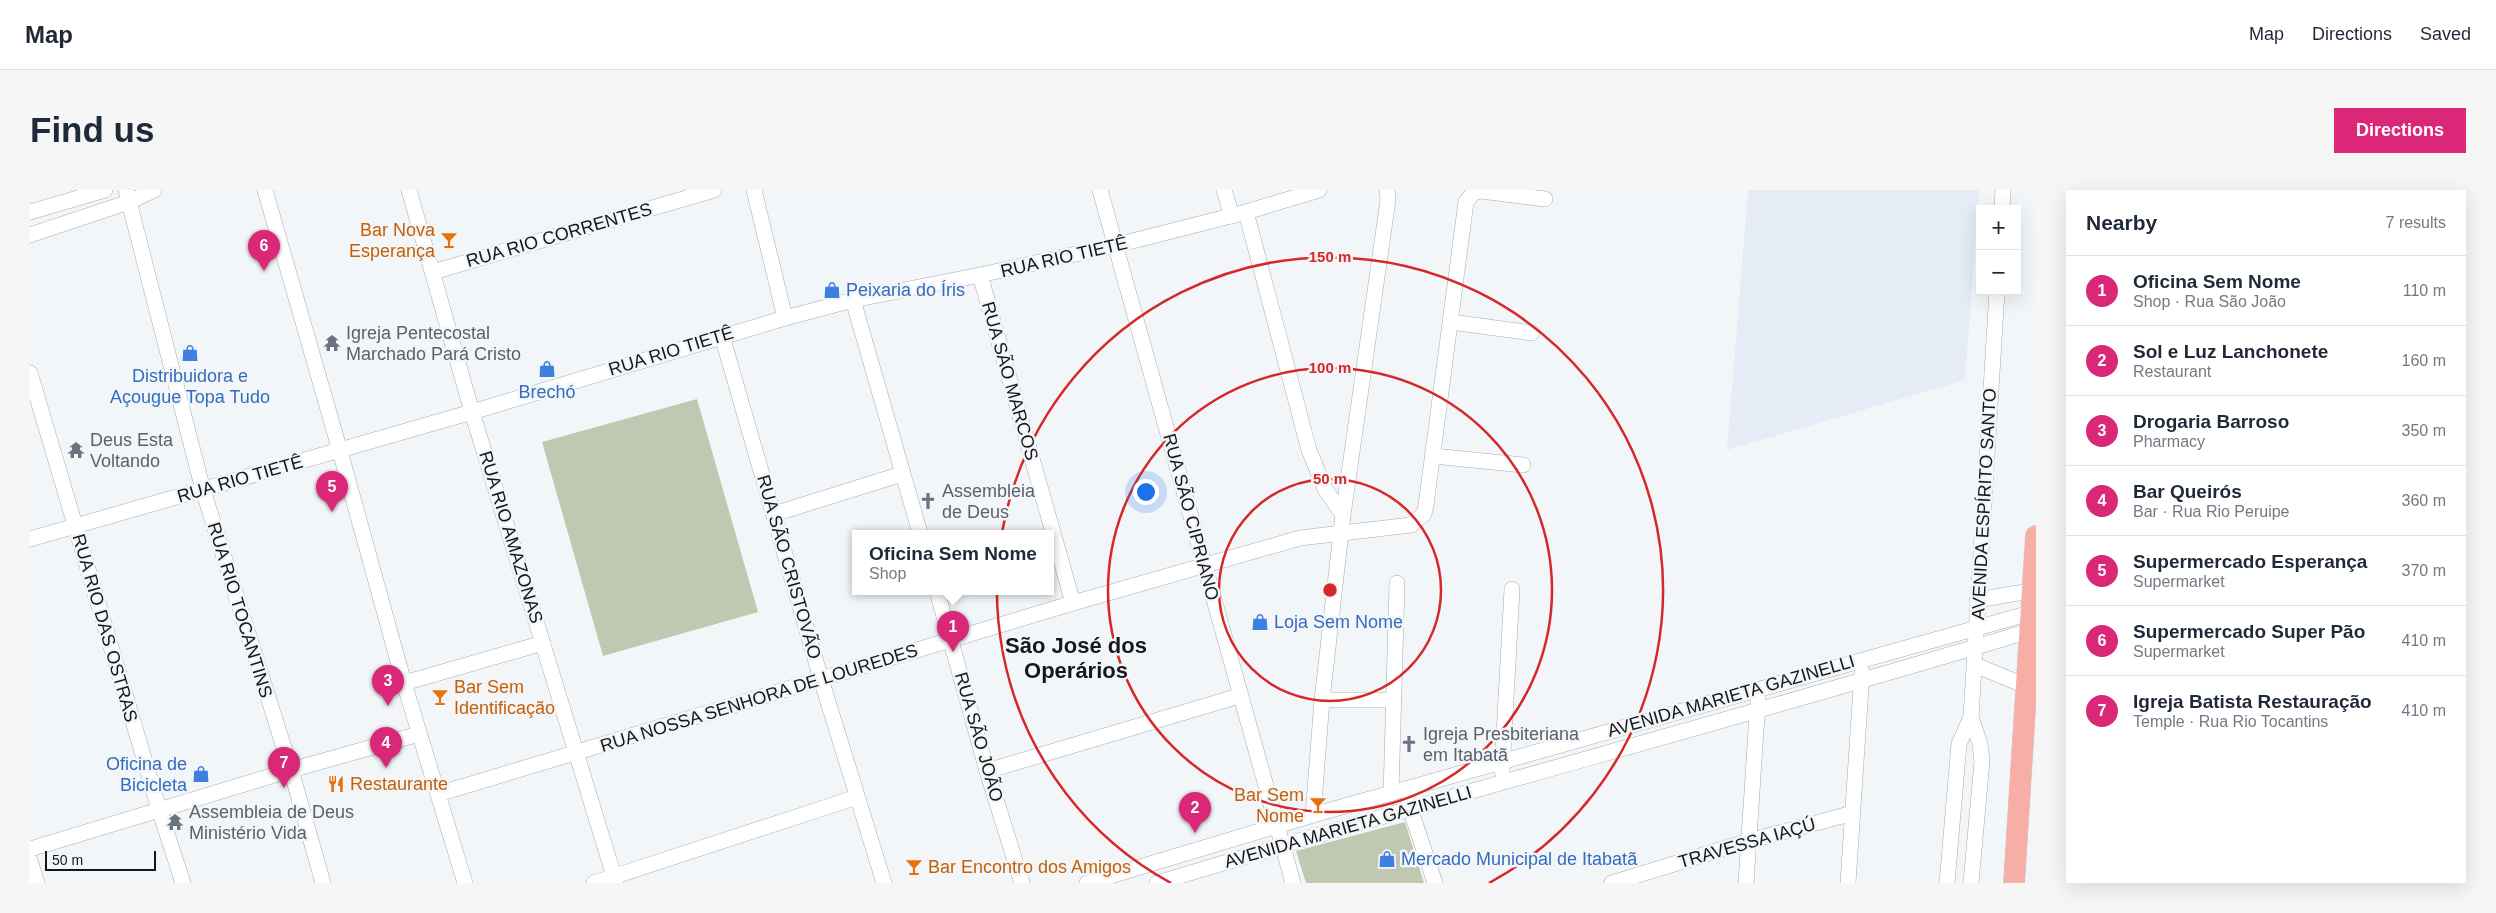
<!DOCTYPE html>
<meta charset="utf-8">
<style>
:root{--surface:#fff;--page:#f6f6f7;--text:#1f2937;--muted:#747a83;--line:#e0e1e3;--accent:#db2777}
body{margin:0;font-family:Arial,sans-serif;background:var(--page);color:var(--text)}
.controls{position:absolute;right:15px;top:15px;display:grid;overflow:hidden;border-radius:0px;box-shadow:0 5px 20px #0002}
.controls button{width:45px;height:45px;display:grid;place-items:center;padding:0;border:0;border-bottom:1px solid var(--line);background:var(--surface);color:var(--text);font:25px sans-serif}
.scale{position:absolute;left:15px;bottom:12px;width:111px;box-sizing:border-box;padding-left:5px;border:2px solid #161718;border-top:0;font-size:14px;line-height:18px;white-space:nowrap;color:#161718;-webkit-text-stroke:4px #f3f6f9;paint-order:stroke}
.you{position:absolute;left:1115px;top:301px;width:18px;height:18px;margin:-12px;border:4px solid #fff;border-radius:50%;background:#1a73e8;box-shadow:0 0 0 8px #1a73e833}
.badge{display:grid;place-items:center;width:32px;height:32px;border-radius:50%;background:var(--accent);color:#fff;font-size:16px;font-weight:700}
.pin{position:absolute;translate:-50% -41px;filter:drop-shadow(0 1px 2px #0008)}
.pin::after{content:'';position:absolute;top:26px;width:18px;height:15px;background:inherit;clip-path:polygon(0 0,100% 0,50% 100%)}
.popup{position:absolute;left:822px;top:340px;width:202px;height:65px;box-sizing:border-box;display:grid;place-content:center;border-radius:0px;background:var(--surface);filter:drop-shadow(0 1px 4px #0005);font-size:16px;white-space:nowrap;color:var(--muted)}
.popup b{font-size:19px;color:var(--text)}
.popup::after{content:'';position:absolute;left:50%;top:100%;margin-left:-10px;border:10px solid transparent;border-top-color:var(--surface)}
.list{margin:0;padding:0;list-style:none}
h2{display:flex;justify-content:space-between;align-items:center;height:65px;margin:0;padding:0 20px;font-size:21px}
h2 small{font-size:16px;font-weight:400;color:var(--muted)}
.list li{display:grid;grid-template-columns:32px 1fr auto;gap:15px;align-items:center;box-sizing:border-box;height:70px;padding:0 20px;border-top:1px solid var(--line)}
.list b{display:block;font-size:19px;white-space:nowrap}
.list p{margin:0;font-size:16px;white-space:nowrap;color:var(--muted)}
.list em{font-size:16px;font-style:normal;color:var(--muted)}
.map{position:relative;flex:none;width:2006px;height:693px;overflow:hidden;border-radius:0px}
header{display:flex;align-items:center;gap:30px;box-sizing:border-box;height:70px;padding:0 25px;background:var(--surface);border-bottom:1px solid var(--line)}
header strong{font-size:24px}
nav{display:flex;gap:28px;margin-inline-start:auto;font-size:18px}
.intro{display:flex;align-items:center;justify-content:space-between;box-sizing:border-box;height:120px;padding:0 30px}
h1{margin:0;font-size:35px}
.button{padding:12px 22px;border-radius:0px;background:var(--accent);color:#fff;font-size:18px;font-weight:700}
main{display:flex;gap:30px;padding:0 30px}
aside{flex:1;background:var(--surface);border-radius:0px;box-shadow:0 5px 20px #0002}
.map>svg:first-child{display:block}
.built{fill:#e5ecf6}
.green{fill:#c0c8b1}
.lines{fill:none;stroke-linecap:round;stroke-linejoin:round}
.minor-casing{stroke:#a8abae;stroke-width:16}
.highway-casing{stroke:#d0d1d1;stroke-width:22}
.minor{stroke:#fff;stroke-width:15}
.highway{stroke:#f6aea7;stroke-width:21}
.ring{fill:none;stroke:#d62828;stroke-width:2.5}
.labels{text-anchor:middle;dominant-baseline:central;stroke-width:5;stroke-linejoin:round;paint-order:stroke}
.food-label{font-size:18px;fill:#c56008;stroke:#f3f6f9;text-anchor:start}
.street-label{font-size:18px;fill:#161718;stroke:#f3f6f9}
.shop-label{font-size:18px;fill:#366cbe;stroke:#f3f6f9;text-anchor:start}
.worship-label{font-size:18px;fill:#5b616d;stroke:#f3f6f9;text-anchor:start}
.district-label{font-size:22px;font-weight:bold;fill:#161718;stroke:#f3f6f9}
.centre{fill:#d62828;stroke:#f3f6f9;stroke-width:2.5}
.ring-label{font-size:15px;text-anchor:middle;font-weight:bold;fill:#d62828;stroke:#f3f6f9;stroke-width:5;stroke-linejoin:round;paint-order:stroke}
</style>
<header>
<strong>Map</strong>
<nav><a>Map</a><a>Directions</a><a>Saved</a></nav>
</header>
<div class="intro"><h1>Find us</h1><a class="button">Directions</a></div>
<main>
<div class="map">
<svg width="2006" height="693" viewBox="0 0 2006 693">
<rect width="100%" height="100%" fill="#f3f6f9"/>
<polygon class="built" points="1718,0 1949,0 1935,190 1697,260"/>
<g class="green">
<polygon points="667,209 728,422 573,466 512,252"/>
<polygon points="1375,632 1394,693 1276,693 1266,661"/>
</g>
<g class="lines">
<g class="minor-casing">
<g id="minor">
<polyline points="96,0 173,300 261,580 293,693"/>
<polyline points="235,0 310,261 374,493 435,693"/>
<polyline points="379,0 442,222 586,693"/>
<polyline points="724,0 755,128"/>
<polyline points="1070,0 1263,693"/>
<polyline points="1194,0 1202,26"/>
<polyline points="1972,19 1973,0"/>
<polyline points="0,22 75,0"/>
<polyline points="1216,22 1279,260 1295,299 1313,325"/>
<polyline points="0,45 99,12 124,0"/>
<polyline points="403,82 684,0"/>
<polyline points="950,85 1043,413"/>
<polyline points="823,110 890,343"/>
<polyline points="1421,132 1502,143"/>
<polyline points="692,146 791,489 854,693"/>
<polyline points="0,183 129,619 153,693"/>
<polyline points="1403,266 1493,275"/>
<polyline points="744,324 872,284"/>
<polyline points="0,349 442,222 755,128 823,110 950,85 1087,55 1216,22 1289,0"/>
<polyline points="907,401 957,581 992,693"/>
<polyline points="1947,410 2006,400"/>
<polyline points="1945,475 1996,496"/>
<polyline points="374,493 513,453"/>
<polyline points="1292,510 1364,510"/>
<polyline points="957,581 1209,506"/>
<polyline points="1472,581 1482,399"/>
<polyline points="408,604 1043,413 1270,348 1381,335 1394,324 1396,315 1436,12 1444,2 1451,1 1515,9"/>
<polyline points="1361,604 1367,393"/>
<polyline points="1378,612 1405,693"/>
<polyline points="1283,625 1292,510 1313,325 1358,10 1357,0"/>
<polyline points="0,659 261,580 389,544"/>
<polyline points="0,671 7,693"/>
<polyline points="564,693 827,607"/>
<polyline points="1057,693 1283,625 2000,423"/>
<path d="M1127,693C1416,605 1709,529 1999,441"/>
<polyline points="1582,693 1719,651 1823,623"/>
<polyline points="1716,693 1728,510"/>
<polyline points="1818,693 1832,482"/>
<polyline points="1917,693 1929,554 1941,527 1967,101"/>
<polyline points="1941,693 1952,571 1950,554 1941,527"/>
</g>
</g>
<g class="highway-casing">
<polyline id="highway" points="1984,693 2006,346"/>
</g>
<use href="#minor" class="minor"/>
<use href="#highway" class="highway"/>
</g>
<g class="ring">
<circle cx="1300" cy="400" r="111"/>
<circle cx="1300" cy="400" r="222"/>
<path d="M1141 693A333 333 0 1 1 1459 693"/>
</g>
<defs>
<g id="bar-bare" transform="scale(1.35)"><path d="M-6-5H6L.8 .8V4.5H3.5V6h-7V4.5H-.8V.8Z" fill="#e8710a" stroke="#f3f6f9" stroke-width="2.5" paint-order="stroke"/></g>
<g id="shop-bare" transform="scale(1.35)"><path d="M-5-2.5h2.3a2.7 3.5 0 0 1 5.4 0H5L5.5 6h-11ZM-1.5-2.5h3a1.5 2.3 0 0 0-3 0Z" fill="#3f7fe0" stroke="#f3f6f9" stroke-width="2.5" paint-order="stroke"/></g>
<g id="temple-bare" transform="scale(1.35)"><path d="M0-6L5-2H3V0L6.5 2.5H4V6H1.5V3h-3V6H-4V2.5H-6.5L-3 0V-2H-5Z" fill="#6b7280" stroke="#f3f6f9" stroke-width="2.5" paint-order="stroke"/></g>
<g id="church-bare" transform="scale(1.35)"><path d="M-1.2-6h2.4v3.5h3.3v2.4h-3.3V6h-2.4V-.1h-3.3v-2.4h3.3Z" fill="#6b7280" stroke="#f3f6f9" stroke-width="2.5" paint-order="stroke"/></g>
<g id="restaurant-bare" transform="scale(1.35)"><path d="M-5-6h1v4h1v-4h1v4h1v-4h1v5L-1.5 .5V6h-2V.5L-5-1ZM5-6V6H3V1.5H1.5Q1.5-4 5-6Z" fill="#e8710a" stroke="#f3f6f9" stroke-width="2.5" paint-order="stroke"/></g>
</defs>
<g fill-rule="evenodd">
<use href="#bar-bare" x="419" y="50"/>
<use href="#shop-bare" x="802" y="100"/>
<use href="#temple-bare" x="302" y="153"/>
<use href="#shop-bare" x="160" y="163"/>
<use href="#shop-bare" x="517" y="179"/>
<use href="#temple-bare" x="46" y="260"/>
<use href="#church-bare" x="898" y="311"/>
<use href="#shop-bare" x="1230" y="432"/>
<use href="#bar-bare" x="410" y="507"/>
<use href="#church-bare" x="1379" y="554"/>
<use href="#shop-bare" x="171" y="584"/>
<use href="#restaurant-bare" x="306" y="594"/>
<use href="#bar-bare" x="1288" y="615"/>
<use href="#temple-bare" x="145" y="632"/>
<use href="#shop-bare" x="1357" y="669"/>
<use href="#bar-bare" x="884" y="677"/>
</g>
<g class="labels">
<g class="food-label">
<text x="405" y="40" text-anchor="end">Bar Nova<tspan x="405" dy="21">Esperança</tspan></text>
<text x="424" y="497">Bar Sem<tspan x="424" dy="21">Identificação</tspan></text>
<text x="320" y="594">Restaurante</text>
<text x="1274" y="605" text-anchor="end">Bar Sem<tspan x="1274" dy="21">Nome</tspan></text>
<text x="898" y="677">Bar Encontro dos Amigos</text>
</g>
<g class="street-label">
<text transform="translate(529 45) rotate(-16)">RUA RIO CORRENTES</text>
<text transform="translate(1034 67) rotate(-13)">RUA RIO TIETÊ</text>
<text transform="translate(641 161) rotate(-17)">RUA RIO TIETÊ</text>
<text transform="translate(980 191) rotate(74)">RUA SÃO MARCOS</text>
<text transform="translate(210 289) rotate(-16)">RUA RIO TIETÊ</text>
<text transform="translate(1954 314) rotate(-87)">AVENIDA ESPÍRITO SANTO</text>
<text transform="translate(1161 327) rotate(75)">RUA SÃO CIPRIANO</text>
<text transform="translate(481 347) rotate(73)">RUA RIO AMAZONAS</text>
<text transform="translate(759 377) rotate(74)">RUA SÃO CRISTOVÃO</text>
<text transform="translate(210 420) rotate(73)">RUA RIO TOCANTINS</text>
<text transform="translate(75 438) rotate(74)">RUA RIO DAS OSTRAS</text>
<text transform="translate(1701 506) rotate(-16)">AVENIDA MARIETA GAZINELLI</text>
<text transform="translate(729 508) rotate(-17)">RUA NOSSA SENHORA DE LOUREDES</text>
<text transform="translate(949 547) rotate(74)">RUA SÃO JOÃO</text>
<text transform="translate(1318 637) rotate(-16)">AVENIDA MARIETA GAZINELLI</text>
<text transform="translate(1717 653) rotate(-16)">TRAVESSA IAÇÚ</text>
</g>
<g class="shop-label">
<text x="816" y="100">Peixaria do Íris</text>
<text x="160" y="186" text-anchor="middle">Distribuidora e<tspan x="160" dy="21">Açougue Topa Tudo</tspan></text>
<text x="517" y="202" text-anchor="middle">Brechó</text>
<text x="1244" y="432">Loja Sem Nome</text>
<text x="157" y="574" text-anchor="end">Oficina de<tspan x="157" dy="21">Bicicleta</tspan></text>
<text x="1371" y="669">Mercado Municipal de Itabatã</text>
</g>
<g class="worship-label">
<text x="316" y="143">Igreja Pentecostal<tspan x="316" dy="21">Marchado Pará Cristo</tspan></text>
<text x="60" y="250">Deus Esta<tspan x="60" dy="21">Voltando</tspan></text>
<text x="912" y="301">Assembleia<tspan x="912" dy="21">de Deus</tspan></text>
<text x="1393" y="544">Igreja Presbiteriana<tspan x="1393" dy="21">em Itabatã</tspan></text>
<text x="159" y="622">Assembleia de Deus<tspan x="159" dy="21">Ministério Vida</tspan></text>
</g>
<g class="district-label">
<text x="1046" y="455">São José dos<tspan x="1046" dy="25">Operários</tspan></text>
</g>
</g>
<circle cx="1300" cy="400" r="8" class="centre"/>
<g class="ring-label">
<text x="1300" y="72">150 m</text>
<text x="1300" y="183">100 m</text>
<text x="1300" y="294">50 m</text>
</g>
</svg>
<div class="controls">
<button>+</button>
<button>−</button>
</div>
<div class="scale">50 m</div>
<div class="you"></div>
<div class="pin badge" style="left:923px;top:462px">1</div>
<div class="popup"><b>Oficina Sem Nome</b>Shop</div>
<div class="pin badge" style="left:1165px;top:643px">2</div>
<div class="pin badge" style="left:358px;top:516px">3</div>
<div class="pin badge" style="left:356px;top:578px">4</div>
<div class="pin badge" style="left:302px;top:322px">5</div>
<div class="pin badge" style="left:234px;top:81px">6</div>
<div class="pin badge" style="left:254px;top:598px">7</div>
</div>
<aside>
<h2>Nearby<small>7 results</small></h2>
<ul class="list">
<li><span class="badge">1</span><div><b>Oficina Sem Nome</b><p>Shop · Rua São João</p></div><em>110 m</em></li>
<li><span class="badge">2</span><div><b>Sol e Luz Lanchonete</b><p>Restaurant</p></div><em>160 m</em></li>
<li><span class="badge">3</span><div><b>Drogaria Barroso</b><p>Pharmacy</p></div><em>350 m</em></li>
<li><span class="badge">4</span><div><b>Bar Queirós</b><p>Bar · Rua Rio Peruipe</p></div><em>360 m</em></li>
<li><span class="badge">5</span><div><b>Supermercado Esperança</b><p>Supermarket</p></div><em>370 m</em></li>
<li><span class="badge">6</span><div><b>Supermercado Super Pão</b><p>Supermarket</p></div><em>410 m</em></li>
<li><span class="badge">7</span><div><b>Igreja Batista Restauração</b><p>Temple · Rua Rio Tocantins</p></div><em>410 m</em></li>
</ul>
</aside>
</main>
